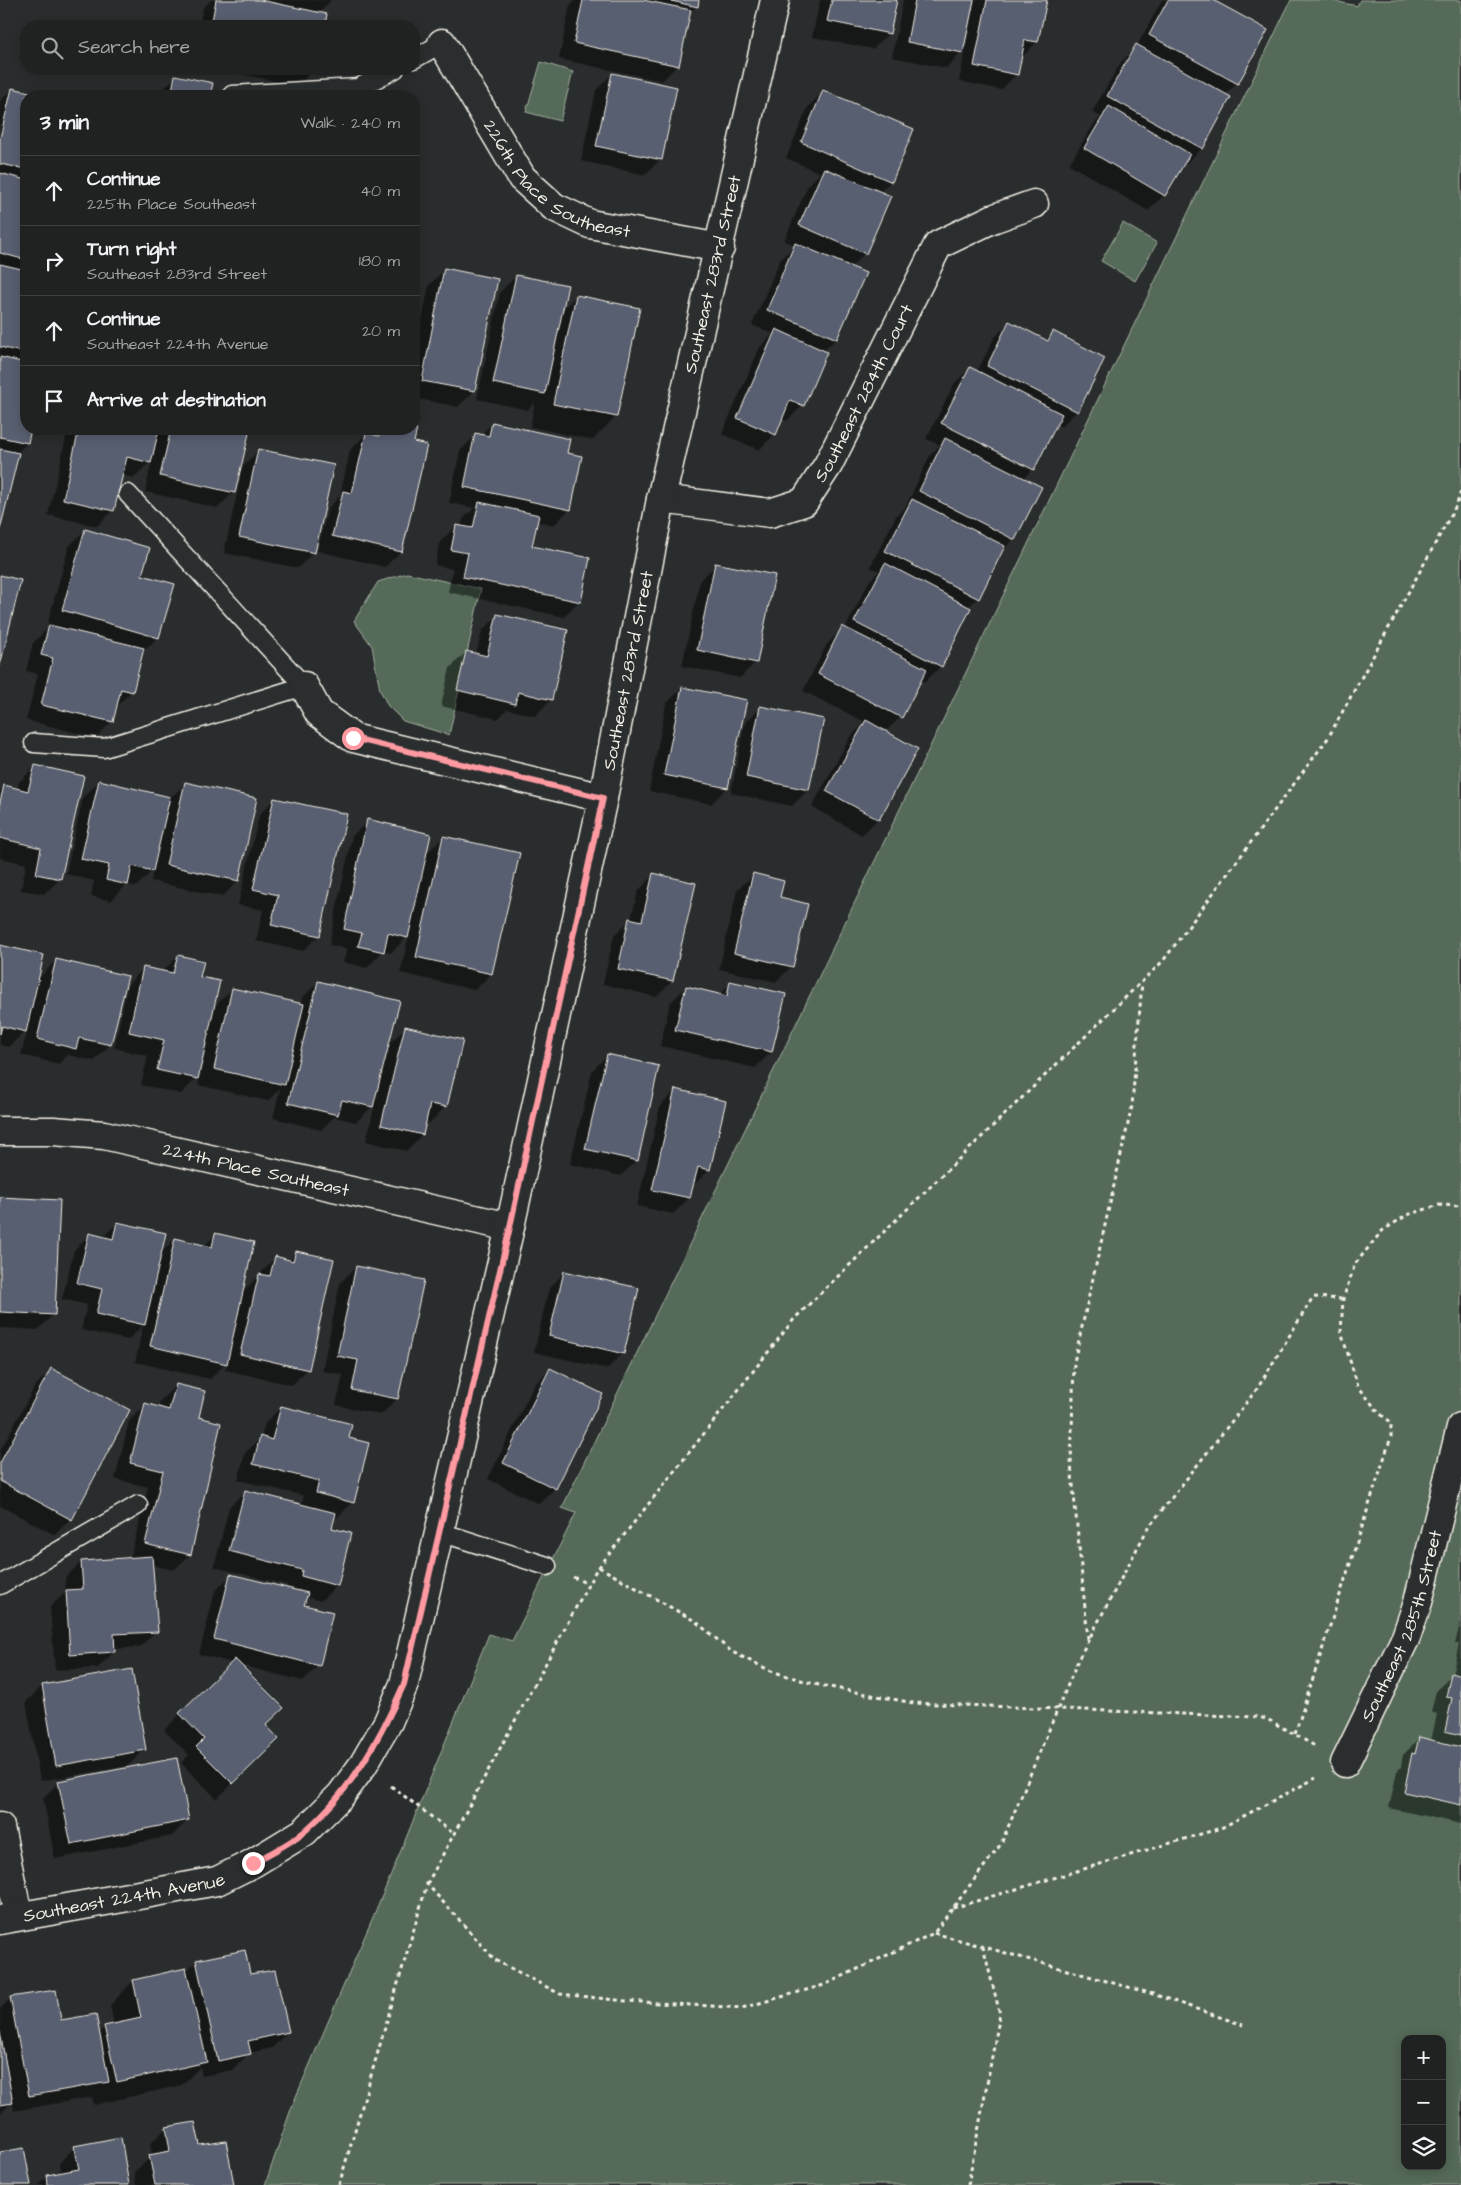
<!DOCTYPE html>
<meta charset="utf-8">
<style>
:root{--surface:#202222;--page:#282a2a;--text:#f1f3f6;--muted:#a2a4a5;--line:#3d3f40}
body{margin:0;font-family:"Architects Daughter",sans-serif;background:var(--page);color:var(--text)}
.controls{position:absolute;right:15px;bottom:15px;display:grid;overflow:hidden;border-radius:10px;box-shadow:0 2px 12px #0003}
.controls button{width:45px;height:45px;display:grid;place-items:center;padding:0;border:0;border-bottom:1px solid var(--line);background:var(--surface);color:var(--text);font:25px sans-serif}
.stop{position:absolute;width:15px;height:15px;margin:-11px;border:4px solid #ff9aa2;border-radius:50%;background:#fff}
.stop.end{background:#ff9aa2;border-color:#fff;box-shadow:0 1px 5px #0008}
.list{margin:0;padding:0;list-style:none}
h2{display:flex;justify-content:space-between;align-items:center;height:65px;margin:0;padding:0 20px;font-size:21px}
h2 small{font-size:16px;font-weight:400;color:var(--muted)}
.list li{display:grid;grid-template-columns:32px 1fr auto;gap:15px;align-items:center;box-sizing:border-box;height:70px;padding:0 20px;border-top:1px solid var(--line)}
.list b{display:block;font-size:19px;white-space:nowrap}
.list p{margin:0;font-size:16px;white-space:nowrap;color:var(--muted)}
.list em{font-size:16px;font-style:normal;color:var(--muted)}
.icon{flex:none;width:28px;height:28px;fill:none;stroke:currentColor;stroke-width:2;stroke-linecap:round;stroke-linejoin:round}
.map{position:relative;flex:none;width:1461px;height:2185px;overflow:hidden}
.search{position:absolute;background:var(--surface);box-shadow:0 2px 12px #0003;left:20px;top:20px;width:400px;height:55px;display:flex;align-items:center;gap:12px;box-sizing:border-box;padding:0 18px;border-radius:20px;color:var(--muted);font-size:19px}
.panel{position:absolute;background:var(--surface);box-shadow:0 2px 12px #0003;left:20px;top:90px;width:400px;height:345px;border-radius:20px}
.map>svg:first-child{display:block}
.green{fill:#546b58;stroke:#a4aea0;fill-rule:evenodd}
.shadow{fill:#0007}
.building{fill:#595e6f;stroke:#f4f1e8}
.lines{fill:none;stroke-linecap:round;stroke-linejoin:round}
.lane-casing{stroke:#f4f1e8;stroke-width:21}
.street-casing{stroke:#f4f1e8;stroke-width:31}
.path{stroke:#f4f1e8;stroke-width:3;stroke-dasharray:4 4;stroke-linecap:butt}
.lane{stroke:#2a2d2e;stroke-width:18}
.street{stroke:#2a2d2e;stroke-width:28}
.route{stroke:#ff9aa2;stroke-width:6}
.labels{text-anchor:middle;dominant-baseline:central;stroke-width:4.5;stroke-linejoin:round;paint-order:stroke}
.street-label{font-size:18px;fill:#f4f1e8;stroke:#2a2d2e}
</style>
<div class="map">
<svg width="1461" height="2185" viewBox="0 0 1461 2185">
<rect width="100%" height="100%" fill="#2a2d2e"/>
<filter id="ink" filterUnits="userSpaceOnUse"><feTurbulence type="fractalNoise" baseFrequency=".02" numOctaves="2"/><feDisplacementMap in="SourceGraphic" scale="10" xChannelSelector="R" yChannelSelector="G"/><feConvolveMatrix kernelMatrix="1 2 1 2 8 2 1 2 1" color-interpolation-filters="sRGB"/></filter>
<g filter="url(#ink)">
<g class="green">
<path d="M1291,0H1329L1357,6L1360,0H1461V2185H265L292,2106L391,1875L489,1634L512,1641L576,1513L562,1508ZM1405,2039H1442V2166H1405Z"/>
<polygon points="541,62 573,72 560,121 526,112"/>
<polygon points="1123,223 1157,243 1135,281 1101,261"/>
<polygon points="407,573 481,589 449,735 403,721 388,706 380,690 372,646 354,621 378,582"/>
</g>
<g class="shadow">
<polygon points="211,0 331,0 319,14 326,15 323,26 199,26 203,8"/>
<polygon points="575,0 698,0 697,6 689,14 678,65 662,81 559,59 570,5"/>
<polygon points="820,0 896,0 889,33 873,49 812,37"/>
<polygon points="903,0 973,0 962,52 946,68 892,57"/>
<polygon points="975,0 1045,0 1037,42 1021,58 1017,74 1001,90 959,81"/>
<polygon points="1162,0 1211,0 1237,83 1225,95 1202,148 1186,164 1183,162 1164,195 1148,211 1069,164 1094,124 1101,117 1092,112 1121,62 1137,46"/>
<polygon points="217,69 314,69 298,86"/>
<polygon points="612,74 661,159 645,175 581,161 596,90"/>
<polygon points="176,77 212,84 209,96 159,96 160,92"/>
<polygon points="12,89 41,96 26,96 26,429 30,429 27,443 16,454 0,526 0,101"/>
<polygon points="823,92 891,181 879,193 865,253 850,268 836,339 823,351 803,405 787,421 781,419 775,434 759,450 722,434 760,347 773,334 752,325 780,260 795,245 784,241 808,185 820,173 786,158 808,107"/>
<polygon points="445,269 497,280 474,391 458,407 414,398 414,360 429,285"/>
<polygon points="516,276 561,311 576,296 616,416 593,440 530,427 535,402 528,410 477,399 500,292"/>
<polygon points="414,297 416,298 414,309"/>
<polygon points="1009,322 1045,341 1053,333 1077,411 1061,427 1056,424 1033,469 1023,479 1014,539 1000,553 978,598 968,607 970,608 941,666 925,682 920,680 901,717 885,732 878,819 862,835 812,807 850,737 865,722 803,691 827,644 843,628 845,629 869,581 879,571 870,567 896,516 905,508 930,455 940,445 926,439 954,384 970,368 977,372 994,338"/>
<polygon points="492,423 570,509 554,525 536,521 531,547 579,601 564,617 448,592 453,569 435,565 440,542 456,526 461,527 463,519 474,508 449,503 460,451 476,435 480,436"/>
<polygon points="68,429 249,429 240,470 258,451 314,552 298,568 224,553 240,479 238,478 234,492 218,508 145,492 152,460 134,478 121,475 113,510 97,526 48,515"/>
<polygon points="378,429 415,430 401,551 385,567 317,551 328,508 340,496 350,450 366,434 371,435"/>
<polygon points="85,530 140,575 158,637 141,654 132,691 116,707 111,722 96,738 26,720 38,674 26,671 33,643 50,626 47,625 69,546"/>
<polygon points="716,565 756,662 740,678 682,666 700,580"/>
<polygon points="498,615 566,631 551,700 535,716 507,709 498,719 441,706 450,668 466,652 476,654 482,631"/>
<polygon points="682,688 727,788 711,804 649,791 666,704"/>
<polygon points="761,707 808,790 792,806 731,793 745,723"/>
<polygon points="35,766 60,879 44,894 21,890 26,864 0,858 0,791 4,787 17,790 19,782"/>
<polygon points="99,782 170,798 185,784 256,799 238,881 222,897 151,881 153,870 136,887 127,884 111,901 91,896 94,881 66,874 83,797"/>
<polygon points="274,799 319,935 303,951 256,941 263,910 238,905 259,815"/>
<polygon points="368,821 425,855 443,837 518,854 491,974 475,990 400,973 409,935 391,953 383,951 367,968 343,962 347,949 329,945 352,836"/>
<polygon points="654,875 695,884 672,981 656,997 603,984 614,935 631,919 638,891"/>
<polygon points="753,875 779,898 792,966 776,982 719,969 737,890"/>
<polygon points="0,947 37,980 56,960 110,1045 94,1061 68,1055 59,1064 21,1055 28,1028 9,1047 0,1045 0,1027 15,1031 15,1028 0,1025"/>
<polygon points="178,956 199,978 197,1078 181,1094 141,1085 148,1056 114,1048 128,984 144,968 162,972"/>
<polygon points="318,982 387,1046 405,1028 461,1041 445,1107 430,1123 425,1122 422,1135 406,1151 366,1141 375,1104 356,1122 334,1117 321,1130 273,1118 280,1088 268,1101 198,1085 216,1005 232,989 301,1005 302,998"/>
<polygon points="731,983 784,995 771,1052 755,1068 660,1046 670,1003 686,987 719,995"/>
<polygon points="607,1055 637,1160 621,1176 570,1164 592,1071"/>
<polygon points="676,1090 709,1170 693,1186 689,1198 673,1214 637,1206 660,1106"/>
<polygon points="0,1198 54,1314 38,1330 0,1328"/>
<polygon points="117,1223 159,1255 175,1239 204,1246 216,1234 242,1293 275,1258 288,1261 297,1252 308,1369 292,1385 225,1370 227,1362 210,1379 135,1362 143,1325 128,1340 81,1330 87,1305 62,1299 74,1250 90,1234 103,1238"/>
<polygon points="356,1267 397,1399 381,1415 336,1405 343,1375 322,1371 340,1283"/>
<polygon points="565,1272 623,1353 607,1369 534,1352 549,1288"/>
<polygon points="550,1369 555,1488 539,1504 488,1479 534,1385"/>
<polygon points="51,1370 70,1519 55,1535 0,1506 0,1451 35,1386"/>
<polygon points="176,1385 197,1418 190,1555 174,1570 152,1565 156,1631 140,1647 113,1649 114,1652 98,1668 55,1670 50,1607 66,1592 65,1578 81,1562 130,1559 148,1487 115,1479 129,1421 145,1405 158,1408 160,1401"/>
<polygon points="281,1407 347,1439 353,1502 337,1518 334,1517 330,1529 337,1585 321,1601 305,1597 303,1606 319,1665 303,1681 239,1665 265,1725 278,1739 217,1799 181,1763 189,1755 164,1730 232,1663 199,1654 215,1591 231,1575 286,1589 287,1585 214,1567 229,1507 245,1491 301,1505 304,1496 238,1480 245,1453 261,1438 265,1423"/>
<polygon points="1461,1620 1461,1824 1389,1808 1397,1771 1401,1767 1403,1755 1419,1739 1431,1741 1437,1714 1431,1712 1436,1691 1452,1675 1459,1644 1455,1644"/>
<polygon points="42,1686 144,1750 128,1766 40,1781 26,1702"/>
<polygon points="59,1782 188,1820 172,1836 55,1859 43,1798"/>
<polygon points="196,1961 250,1976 288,2032 272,2048 249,2053 233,2070 202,2076 200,2067 182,2085 94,2105 92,2097 14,2111 12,2102 0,2114 0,2009 10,1999 60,2021 98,2034 105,2027 114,2025 110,2005 133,1981 186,1972"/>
<polygon points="194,2123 199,2147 233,2185 136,2185 134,2172 152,2156 150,2144 166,2128"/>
<polygon points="75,2147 128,2185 39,2185 47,2177 61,2174 59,2163"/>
</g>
<g class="building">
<polygon points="216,0 260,0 327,14 325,26 211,26"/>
<polygon points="583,0 643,0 691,10 679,66 574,43"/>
<polygon points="667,0 699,0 698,7"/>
<polygon points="832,0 897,0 890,34 827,21"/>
<polygon points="915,0 974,0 963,53 907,42"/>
<polygon points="987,0 1047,0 1038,42 1025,40 1018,75 974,66"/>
<polygon points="1168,0 1213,0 1268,30 1238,84 1149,35"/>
<polygon points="1136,44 1231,97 1203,149 1107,96"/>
<polygon points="612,73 677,87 662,160 596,146"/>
<polygon points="175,75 213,83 210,96 171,96"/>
<polygon points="12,88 47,96 26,96 26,169 0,164 0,138"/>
<polygon points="823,90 914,129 892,182 801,142"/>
<polygon points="1109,106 1190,154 1165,196 1084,148"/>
<polygon points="824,168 891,196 866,254 799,225"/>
<polygon points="0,173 26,180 26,260 0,253"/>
<polygon points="795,243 866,273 837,339 767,310"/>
<polygon points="0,264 26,270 26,353 0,347"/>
<polygon points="444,268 498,279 475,391 422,381"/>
<polygon points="516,275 568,285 545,394 493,383"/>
<polygon points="576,295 640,308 617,417 553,404"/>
<polygon points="1009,321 1048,341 1053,331 1105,358 1078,412 987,366"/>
<polygon points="776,329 827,352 804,406 790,400 776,435 737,418"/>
<polygon points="0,357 26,363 26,429 31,429 28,443 0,437"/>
<polygon points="970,367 1062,414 1034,470 941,423"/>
<polygon points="492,422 570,439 567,453 582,456 571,510 464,487 475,433 489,436"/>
<polygon points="79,429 159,429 151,463 127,457 114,511 63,499"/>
<polygon points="171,429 250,429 235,493 160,476"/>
<polygon points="381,429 417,429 414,442 427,445 402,552 332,536 343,491 352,493 366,433 379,436"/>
<polygon points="945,438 1042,487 1015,540 919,491"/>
<polygon points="0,449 19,453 0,530"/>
<polygon points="258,449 334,465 315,553 239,537"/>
<polygon points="912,499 1005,546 979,599 885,551"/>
<polygon points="479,502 539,515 532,546 590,558 581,602 463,577 468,553 451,550 456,525 473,528"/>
<polygon points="85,529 150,548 142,575 175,584 159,638 62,610"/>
<polygon points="715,563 775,575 757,663 697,650"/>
<polygon points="885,563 971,608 942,667 854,622"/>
<polygon points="0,575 21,580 0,666"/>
<polygon points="497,614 568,630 552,700 518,692 515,704 457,690 466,651 487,656"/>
<polygon points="49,625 144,648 133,692 121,689 113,722 41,705 53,658 41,655"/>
<polygon points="842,626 927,669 902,718 818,674"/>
<polygon points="682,687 747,700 728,788 664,775"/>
<polygon points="760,706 824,719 809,790 746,777"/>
<polygon points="866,720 918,749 879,820 826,791"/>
<polygon points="35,765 84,776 61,879 36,874 41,848 0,838 0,802 4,785 28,791"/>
<polygon points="99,780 170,797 153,871 132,866 128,885 106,880 109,865 81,859"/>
<polygon points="185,782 257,798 239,881 166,865"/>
<polygon points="274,798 347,814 320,936 271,925 278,895 253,889"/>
<polygon points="367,819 431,834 408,938 388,933 384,952 358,946 362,933 344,929"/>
<polygon points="443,836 520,853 492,974 416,957"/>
<polygon points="653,873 696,883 673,981 618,969 629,918 642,921"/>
<polygon points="753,873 784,881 780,897 808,904 793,967 734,953"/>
<polygon points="0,945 44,955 26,1032 2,1026 0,1034"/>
<polygon points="178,955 204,961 200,977 220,981 198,1079 157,1070 164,1040 129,1032 143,967 173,973"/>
<polygon points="56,959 128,976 111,1045 79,1038 76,1049 37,1039"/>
<polygon points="318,981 400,1001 373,1107 342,1100 338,1115 288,1103"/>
<polygon points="730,981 786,994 772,1052 675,1030 686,986 727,996"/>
<polygon points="232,988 304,1004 285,1085 214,1069"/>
<polygon points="405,1026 463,1040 447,1107 430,1104 423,1135 381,1125"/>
<polygon points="607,1054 659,1066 638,1161 585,1149"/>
<polygon points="675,1089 726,1101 710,1170 698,1167 690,1198 652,1190"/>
<polygon points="0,1197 60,1200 55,1315 0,1312"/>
<polygon points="117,1222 166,1233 145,1325 96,1314 102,1289 77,1283 89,1233 113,1239"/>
<polygon points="215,1233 254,1242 227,1364 150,1346 175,1238 212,1247"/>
<polygon points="296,1251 334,1259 309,1370 240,1354 259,1274 270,1276 275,1256 293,1261"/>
<polygon points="356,1266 424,1280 398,1399 352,1390 358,1360 337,1356"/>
<polygon points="564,1271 639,1288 624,1354 549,1336"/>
<polygon points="51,1368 130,1410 72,1520 0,1481 0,1463"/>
<polygon points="550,1368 603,1394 556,1489 503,1463"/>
<polygon points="176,1384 205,1391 199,1417 221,1423 191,1555 145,1544 163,1471 130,1463 145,1403 169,1410"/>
<polygon points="281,1406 352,1424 349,1438 369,1443 354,1503 316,1493 319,1481 253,1464 260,1436 272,1440"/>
<polygon points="245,1490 336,1513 332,1528 351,1533 338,1586 301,1576 302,1570 229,1551"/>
<polygon points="152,1556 158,1632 114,1634 115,1652 70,1655 66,1590 83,1589 81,1561"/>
<polygon points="230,1574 308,1593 304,1605 333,1612 320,1666 214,1639"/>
<polygon points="235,1659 284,1708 266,1725 279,1739 233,1784 196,1747 204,1739 179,1713"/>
<polygon points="132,1669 146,1750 56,1766 42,1685"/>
<polygon points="1451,1673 1461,1676 1461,1735 1445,1731 1452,1698 1446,1697"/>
<polygon points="1419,1737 1461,1747 1461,1805 1404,1792 1412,1753 1415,1754"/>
<polygon points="177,1758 189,1820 71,1844 58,1781"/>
<polygon points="245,1950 250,1974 275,1970 289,2032 248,2041 251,2054 218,2061 196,1960"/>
<polygon points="186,1968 207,2062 117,2082 104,2026 141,2018 133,1980"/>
<polygon points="56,1990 61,2020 96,2014 109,2082 29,2096 10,1997"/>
<polygon points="0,2032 13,2103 0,2105"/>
<polygon points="195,2122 200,2145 226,2141 234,2185 155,2185 149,2155 170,2151 166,2127"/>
<polygon points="121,2137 129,2185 48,2185 47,2175 79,2169 74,2146"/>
<polygon points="24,2148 31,2185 0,2185 0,2152"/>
</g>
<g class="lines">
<g class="lane-casing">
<g id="lane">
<polyline points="414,59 442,43"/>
<polyline points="232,95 358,88 395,69"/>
<polyline points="34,743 104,748 304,686 128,494"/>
<polyline points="440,1532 547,1566"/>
<polyline points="0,1585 138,1505"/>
</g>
</g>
<g class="street-casing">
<g id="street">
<path id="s1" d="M442,43L522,178L554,207L590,224L720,248"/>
<path id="s2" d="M661,499L770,513L804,502L828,465L938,245L992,219L1034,204"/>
<polyline points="304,686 319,713 353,738 603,798"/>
<path id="s3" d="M0,1131H53L104,1135L510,1227"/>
<path id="s4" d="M1345,1763L1406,1637L1418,1602L1461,1427"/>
<polyline points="0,1827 18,1916"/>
<path id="s5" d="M0,1920L217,1881L253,1863L304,1832L341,1795L363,1765L388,1722L404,1684L510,1227L603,798L661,499L775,0"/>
</g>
</g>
<g class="path">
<polyline points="599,1567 695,1621 732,1652 771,1671 814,1684 913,1703 1257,1717 1267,1719 1315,1746"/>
<polyline points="573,1577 588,1584"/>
<polyline points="1088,1639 1071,1464 1074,1362 1132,1106 1142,982"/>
<polyline points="1295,1734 1391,1437 1391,1422 1379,1413 1358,1386 1341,1332 1343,1299 1355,1264 1382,1231 1407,1215 1439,1205 1461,1206"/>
<polyline points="391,1786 454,1834"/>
<polyline points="427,1884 595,1572 795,1318 1163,961 1328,738 1457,504 1461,491"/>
<polyline points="953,1908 1221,1828 1316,1778"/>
<polyline points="934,1933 1153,1994 1243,2025"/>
<polyline points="339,2185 427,1884 495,1960 560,1994 626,2001 742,2008 824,1985 934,1933 1001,1844 1080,1656 1148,1528 1257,1389 1313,1297 1343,1299"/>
<polyline points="968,2185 1000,2014 983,1947"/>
</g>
<use href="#lane" class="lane"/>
<use href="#street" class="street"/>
</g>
</g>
<g class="lines" filter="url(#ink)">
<path class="route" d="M253,1863C270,1853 290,1844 305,1831C351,1791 380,1739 404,1684L510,1227L603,798L353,738"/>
</g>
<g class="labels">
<g class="street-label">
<text stroke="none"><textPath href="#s1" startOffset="186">226th Place Southeast</textPath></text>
<text stroke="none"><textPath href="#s5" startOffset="1944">Southeast 283rd Street</textPath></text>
<text stroke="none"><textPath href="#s2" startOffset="270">Southeast 284th Court</textPath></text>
<text stroke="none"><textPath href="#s5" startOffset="1539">Southeast 283rd Street</textPath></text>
<text stroke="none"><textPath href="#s3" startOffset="260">224th Place Southeast</textPath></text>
<text stroke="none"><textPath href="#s4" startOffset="149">Southeast 285th Street</textPath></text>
<text stroke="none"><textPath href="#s5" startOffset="126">Southeast 224th Avenue</textPath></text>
</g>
</g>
</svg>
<div class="controls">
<button>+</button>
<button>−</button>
<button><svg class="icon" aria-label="layers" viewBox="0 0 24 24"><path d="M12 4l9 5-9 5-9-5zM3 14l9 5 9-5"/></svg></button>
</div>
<div class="stop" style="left:353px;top:738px"></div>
<div class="stop end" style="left:253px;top:1863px"></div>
<div class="search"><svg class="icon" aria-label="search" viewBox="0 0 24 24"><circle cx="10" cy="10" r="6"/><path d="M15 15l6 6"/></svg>Search here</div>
<section class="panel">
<h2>3 min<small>Walk · 240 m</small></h2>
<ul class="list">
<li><svg class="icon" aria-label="ahead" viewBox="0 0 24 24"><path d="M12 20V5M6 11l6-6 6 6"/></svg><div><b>Continue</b><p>225th Place Southeast</p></div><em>40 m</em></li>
<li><svg class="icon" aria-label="right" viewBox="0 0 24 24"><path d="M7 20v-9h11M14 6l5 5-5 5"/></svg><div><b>Turn right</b><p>Southeast 283rd Street</p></div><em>180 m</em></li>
<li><svg class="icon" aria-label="ahead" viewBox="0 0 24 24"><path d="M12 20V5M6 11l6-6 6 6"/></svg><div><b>Continue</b><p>Southeast 224th Avenue</p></div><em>20 m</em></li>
<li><svg class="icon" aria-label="arrive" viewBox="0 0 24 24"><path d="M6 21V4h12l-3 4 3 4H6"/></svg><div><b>Arrive at destination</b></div></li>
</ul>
</section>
</div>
